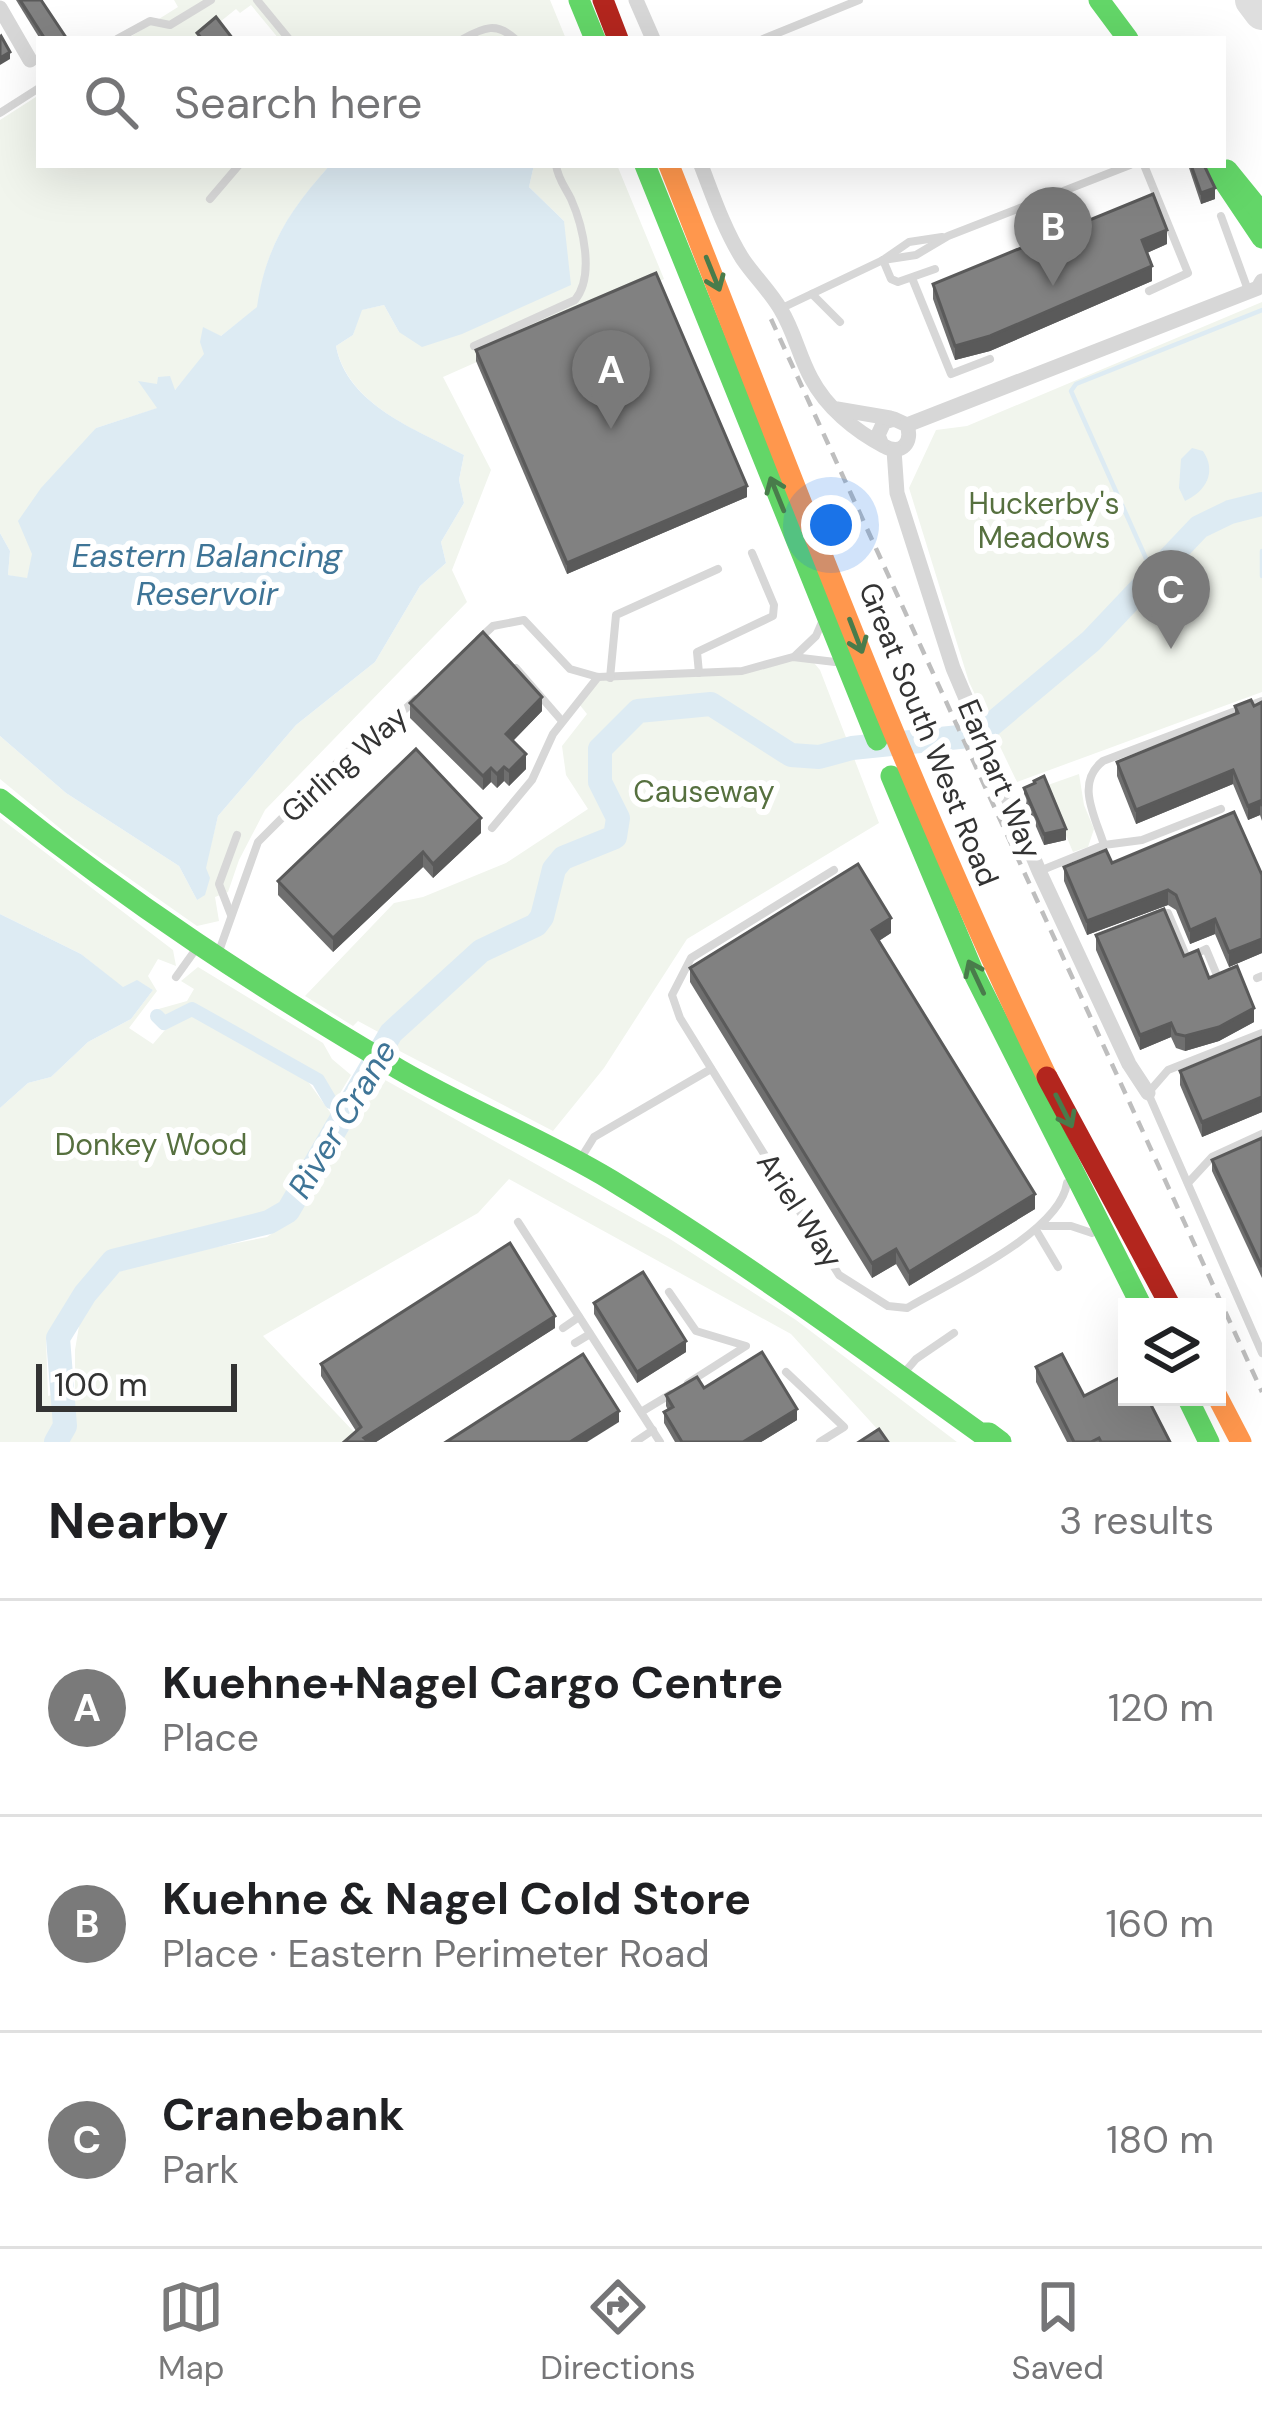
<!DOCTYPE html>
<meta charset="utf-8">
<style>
:root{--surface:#fff;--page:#f6f6f6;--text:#202124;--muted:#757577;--line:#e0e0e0;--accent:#7a7a7a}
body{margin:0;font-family:"DM Sans",sans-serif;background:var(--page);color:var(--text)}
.controls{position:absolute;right:36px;bottom:36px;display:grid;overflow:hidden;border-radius:0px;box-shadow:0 12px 48px #0002}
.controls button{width:108px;height:108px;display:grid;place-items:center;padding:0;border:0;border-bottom:3px solid var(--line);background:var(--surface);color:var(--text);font:60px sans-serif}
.scale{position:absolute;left:36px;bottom:30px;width:201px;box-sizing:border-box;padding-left:12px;border:6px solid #333;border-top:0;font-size:33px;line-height:42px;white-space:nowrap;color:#333;-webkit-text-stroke:9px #fff;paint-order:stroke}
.you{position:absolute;left:831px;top:525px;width:42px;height:42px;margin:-30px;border:9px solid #fff;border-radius:50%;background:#1a73e8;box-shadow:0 0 0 18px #1a73e833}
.badge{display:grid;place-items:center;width:78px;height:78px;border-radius:50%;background:var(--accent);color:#fff;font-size:39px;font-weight:700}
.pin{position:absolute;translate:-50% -99px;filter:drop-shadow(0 3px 6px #0008)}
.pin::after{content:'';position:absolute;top:63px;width:42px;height:36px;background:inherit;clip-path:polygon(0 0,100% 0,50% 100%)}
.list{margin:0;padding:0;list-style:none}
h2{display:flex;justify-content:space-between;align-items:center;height:156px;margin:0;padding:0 48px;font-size:51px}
h2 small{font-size:39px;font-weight:400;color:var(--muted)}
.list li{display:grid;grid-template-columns:78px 1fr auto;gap:36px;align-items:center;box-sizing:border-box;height:216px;padding:0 48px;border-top:3px solid var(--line)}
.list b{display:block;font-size:45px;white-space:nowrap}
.list p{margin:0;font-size:39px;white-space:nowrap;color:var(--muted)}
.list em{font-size:39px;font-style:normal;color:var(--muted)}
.icon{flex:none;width:66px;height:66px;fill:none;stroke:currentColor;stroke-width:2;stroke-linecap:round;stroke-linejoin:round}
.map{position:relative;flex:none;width:1262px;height:1442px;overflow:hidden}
.search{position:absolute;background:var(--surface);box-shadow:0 12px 48px #0002;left:36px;right:36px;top:36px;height:132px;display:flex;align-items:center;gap:30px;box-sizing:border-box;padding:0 42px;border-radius:0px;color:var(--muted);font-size:45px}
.sheet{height:804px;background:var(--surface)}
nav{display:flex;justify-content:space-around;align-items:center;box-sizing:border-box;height:168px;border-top:3px solid var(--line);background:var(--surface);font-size:33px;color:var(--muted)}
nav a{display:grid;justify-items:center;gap:6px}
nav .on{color:var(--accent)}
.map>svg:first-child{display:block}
.green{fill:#f1f5ed}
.water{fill:#ddebf3}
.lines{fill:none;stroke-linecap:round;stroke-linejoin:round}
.stream{stroke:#ddebf3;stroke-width:4.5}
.canal{stroke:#ddebf3;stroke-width:14}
.river{stroke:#ddebf3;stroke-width:24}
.taxiway{stroke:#dedede;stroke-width:36}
.lane{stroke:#d7d7d7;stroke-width:8}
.street{stroke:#d7d7d7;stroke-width:15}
.fast{stroke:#63d668;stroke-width:21}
.slow{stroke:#ff974d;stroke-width:21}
.jam{stroke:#b3261e;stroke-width:21}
.rail{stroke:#bebebe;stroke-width:4.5;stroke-dasharray:12 9;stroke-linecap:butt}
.wall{fill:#6f6f6f}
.shaded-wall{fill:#5a5a5a}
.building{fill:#818181;stroke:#5a5a5a;stroke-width:3}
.oneway{stroke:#497c4b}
.labels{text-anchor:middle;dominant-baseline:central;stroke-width:12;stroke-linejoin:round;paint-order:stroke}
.park-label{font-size:30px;fill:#56703f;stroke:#fff}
.street-label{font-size:30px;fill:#333;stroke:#fff}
.water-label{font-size:33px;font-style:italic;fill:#3f7597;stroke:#fff}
</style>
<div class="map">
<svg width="1262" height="1442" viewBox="0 0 1262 1442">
<rect width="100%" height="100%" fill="#fff"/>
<g class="green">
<polygon points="174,0 550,0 566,39 279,39 251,5 240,13 236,9 199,39 127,39 178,7"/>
<path d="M39,95V165H330C291,210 265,246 258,307L221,336L174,391L140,382L158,408L96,428L33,554L27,579L8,575L10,551L0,533V120Z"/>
<path d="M534,165H617L664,279L443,377L491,470L452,570L467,602L265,810L239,860L228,892L215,897L219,921L197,926L73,839L0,779V736L66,793L179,866L197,900L218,816L296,725L375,662L420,586L446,563L441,542L464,503L459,480L464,455C415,429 348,405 336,346L353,335L361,310L384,305L399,332L564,221L529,187Z"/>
<polygon points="1262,302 1262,692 1017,782 969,682 909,488 936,430 967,426"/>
<polygon points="809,657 820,670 879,823 687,939 604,1068 553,1131 390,1046 393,1040 358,1021 353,1026 305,996 394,903 423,897 506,863 588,809 566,775 562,746 587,714 579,704 598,677 742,671"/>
<polygon points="1079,774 1084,805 1094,829 1088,847 1073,852 1045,786"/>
<polygon points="0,818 173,950 176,966 158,959 148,976 157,991 129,1028 153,1044 171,1023 192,1013 304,1076 335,1119 289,1198 279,1208 230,1227 134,1250 110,1259 82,1283 46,1339 48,1396 75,1389 75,1350 80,1320 114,1273 176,1255 267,1237 292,1219 378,1076 670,1239 796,1320 957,1442 889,1442 791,1334 509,1179 478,1213 263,1336 355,1433 346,1442 0,1442 0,1108 28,1083 51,1077 88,1042 131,1019 153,990 137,981 123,988 81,954 0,914"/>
<polygon points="198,967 323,1043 332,1059 351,1075 336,1100 321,1077 193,1007 164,1020 155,1010 187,1001 194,989 181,981"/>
</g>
<g class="water">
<path d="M330,165H534L529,187L564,221L571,285L462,334L422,347L399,332L384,305L362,310L353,335L336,346C347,405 416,429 464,455L459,480L464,503L441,542L446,563L420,586L375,662L296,725L218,816L206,868L210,878L205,895L197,900L179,866L66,793L0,736V533L10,551L8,575L27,578L32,554L18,521L41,488L96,428L157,408L138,381L157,384L158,377L170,376L175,390L204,354L200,342L203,327L221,336L257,307C266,245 290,210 330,165Z"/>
<path d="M1192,448L1203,451C1217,472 1206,491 1185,501L1179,488L1181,459Z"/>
<polygon points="0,914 81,954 123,987 137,980 153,990 131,1019 88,1042 51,1077 28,1083 0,1108"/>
</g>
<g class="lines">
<g class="stream">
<polyline points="1261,504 1262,507"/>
<polyline points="1262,551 1262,576"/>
<polyline points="1153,574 1071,391 1076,384 1262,310"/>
</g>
<g class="canal">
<polyline points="157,1016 164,1023 192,1009 318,1080 331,1102"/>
<polyline points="337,1116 338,1123"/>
</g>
<polyline class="river" points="56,1442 65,1426 58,1338 85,1294 113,1261 269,1222 288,1211 391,1033 481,951 536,925 542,917 554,869 563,858 615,837 618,818 600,782 600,749 638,711 711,704 791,755 819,757 852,748 979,735 1091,641 1199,527 1230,512 1262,504"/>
<polyline class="taxiway" points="1253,0 1262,12"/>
<g class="lane">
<polyline points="257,0 289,39"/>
<polyline points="117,39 150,21 170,25 211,0"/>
<path d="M463,39C484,27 497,22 515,39"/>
<polyline points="763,39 859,0"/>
<polyline points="0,113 39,88"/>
<polyline points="1144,165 1188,273 1149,291"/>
<polyline points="210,199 239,165"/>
<polyline points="1221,216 1248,290"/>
<polyline points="883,260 916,255 948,236 1130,165"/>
<polyline points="883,260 891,279 898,282 935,269"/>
<polyline points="912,278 951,374 990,359"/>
<polyline points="812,294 840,322"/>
<polyline points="782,308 883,260 909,242 942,237"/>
<path d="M474,346L575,300C595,276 583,226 571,199C565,187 558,179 556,165"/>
<polyline points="479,639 493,626 524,620 570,669 598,677 742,671 793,657 835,662"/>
<polyline points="795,656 816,636 822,622"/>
<polyline points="516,668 562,721"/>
<polyline points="699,673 697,652 773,616 774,605 752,553"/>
<polyline points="610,678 616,615 718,569"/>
<polyline points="492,828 532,780 553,734 598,677"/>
<path d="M1104,845C1095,816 1075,783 1103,761L1262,701"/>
<path d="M834,870L691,958L672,995L680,1018L839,1275L888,1306L907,1308C949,1283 1060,1233 1067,1183"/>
<polyline points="1042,870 1104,845 1142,840 1221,809"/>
<polyline points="231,915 219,884 237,835"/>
<polyline points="1160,915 1168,913 1187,958 1206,949 1219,980"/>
<polyline points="218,954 258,842 352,748 388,725 416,699"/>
<polyline points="176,977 196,949"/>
<polyline points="1257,978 1262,976"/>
<polyline points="1262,1033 1168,1070 1148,1093 1262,1353"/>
<polyline points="581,1158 594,1137 711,1069"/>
<polyline points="1188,1183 1212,1157 1262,1134"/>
<polyline points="518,1222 660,1442"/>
<polyline points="1043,1226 1071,1226 1092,1233"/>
<polyline points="1036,1230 1058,1267"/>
<polyline points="669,1292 696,1331 746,1346 688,1383"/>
<polyline points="563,1328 579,1317"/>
<polyline points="575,1343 590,1334"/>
<polyline points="786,1372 844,1427 820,1442"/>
<polyline points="904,1373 916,1359 954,1333"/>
<polyline points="641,1412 671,1394"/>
<polyline points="635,1442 653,1430"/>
</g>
<g class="street">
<polyline points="636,0 653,39"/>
<polyline points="0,8 30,60"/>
<path d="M701,165C713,196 724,229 742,258C754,276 770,291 781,310C794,331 799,356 811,378C826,407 855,431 884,446C902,456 913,442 907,425L894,419L884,422L878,435L882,445"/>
<polyline points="837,409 890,418"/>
<polyline points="907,425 1258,288 1262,281"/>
<polyline points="894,450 897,493 953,668 1039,871 1129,1064 1148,1093"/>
</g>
<g class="fast">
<polyline points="579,0 595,39"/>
<polyline points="1099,0 1128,39"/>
<polyline points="645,165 877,740"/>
<polyline points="1213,165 1262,238"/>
<polyline points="1227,170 1262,213"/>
<polyline points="891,776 975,976 1142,1307"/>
<path d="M0,799C129,902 258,987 400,1070C469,1110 543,1139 611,1180C739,1258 859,1346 980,1433H989L1001,1442"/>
<polyline points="1187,1397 1209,1442"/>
</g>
<g class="slow">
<path d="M669,165C790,471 904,781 1047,1077"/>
<polyline points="1217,1396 1241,1442"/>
</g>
<g class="jam">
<polyline points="603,0 618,39"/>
<polyline points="1047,1077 1171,1307"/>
</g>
<polyline class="rail" points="771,319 1262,1392"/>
</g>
<g class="wall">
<polygon points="16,0 41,0 67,39 40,39"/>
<polygon points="1188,165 1204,165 1215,199 1201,204"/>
<polygon points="1167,244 1147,253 1152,281 990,351 955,360 933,299 933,284"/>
<polygon points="476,350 747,497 567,574 476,361"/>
<polygon points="1262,702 1262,821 1260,815 1248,820 1233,784 1136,824 1117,776 1117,762 1235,714 1235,706 1254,706"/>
<polygon points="410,703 542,711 513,741 526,769 509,786 504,781 497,788 491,782 483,790 410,718"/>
<polygon points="1034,781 1066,840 1044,845 1024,799 1024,788 1034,784"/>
<polygon points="481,833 433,878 423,867 333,952 278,895 278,881"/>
<polygon points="1112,863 1262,875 1262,953 1229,967 1215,934 1190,944 1176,910 1168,905 1087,935 1064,881 1064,867"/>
<polygon points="891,933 879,941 1035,1209 909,1286 896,1264 872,1278 690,982 690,968"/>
<polygon points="1096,935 1184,956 1254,1022 1219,1041 1185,1051 1176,1048 1171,1037 1140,1050 1096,950"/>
<polygon points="1262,1037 1262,1112 1202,1137 1180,1085 1180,1071"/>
<polygon points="1262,1138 1262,1278 1212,1171 1212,1160"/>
<polygon points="594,1303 686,1352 637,1383 594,1314"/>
<polygon points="555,1328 376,1442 344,1442 356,1431 321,1376 321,1364"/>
<polygon points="1036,1367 1084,1396 1170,1442 1067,1442 1036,1382"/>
<polygon points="704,1388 797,1420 761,1442 675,1442 664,1423 664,1412 668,1410 666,1406 666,1395"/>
</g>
<g class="shaded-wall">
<polygon points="10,52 10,59 0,65 0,58"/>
<polygon points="1215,188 1215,199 1201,204 1201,193"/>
<polygon points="1167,230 1167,244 1142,255 1142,240"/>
<polygon points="1152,266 1152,281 990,351 955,360 955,346"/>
<polygon points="747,486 747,497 567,574 567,563"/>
<polygon points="542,697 542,711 506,748 506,734"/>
<polygon points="526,754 526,769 509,786 509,771"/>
<polygon points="504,767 504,781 497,788 497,774"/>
<polygon points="491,768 491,782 483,790 483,776"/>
<polygon points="1233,770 1233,784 1136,824 1136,810"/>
<polygon points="1260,801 1260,815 1248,820 1248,806"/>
<polygon points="481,818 481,833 433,878 433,864"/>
<polygon points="1066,829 1066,840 1044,845 1044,834"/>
<polygon points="423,852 423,867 333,952 333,938"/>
<polygon points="1168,890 1168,905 1087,935 1087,921"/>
<polygon points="891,918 891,933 872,945 872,930"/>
<polygon points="1215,919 1215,934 1190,944 1190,930"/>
<polygon points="1262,939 1262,953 1229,967 1229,952"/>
<polygon points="1254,1008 1254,1022 1219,1041 1185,1051 1185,1036"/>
<polygon points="1171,1023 1171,1037 1140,1050 1140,1035"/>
<polygon points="1262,1097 1262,1112 1202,1137 1202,1122"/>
<polygon points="1035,1194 1035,1209 909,1286 909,1272"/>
<polygon points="896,1249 896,1264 872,1278 872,1263"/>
<polygon points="555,1316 555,1328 376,1442 364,1442 364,1438"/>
<polygon points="686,1341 686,1352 637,1383 637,1372"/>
<polygon points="797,1409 797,1420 761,1442 743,1442"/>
<polygon points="619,1411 619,1422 587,1442 570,1442"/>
</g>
<g class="building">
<polygon points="20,0 41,0 67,39 45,39"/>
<polygon points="216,17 233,39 202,39 197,33"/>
<polygon points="1,36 10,52 0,58 0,37"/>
<polygon points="1191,165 1204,165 1215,188 1201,193"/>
<polygon points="1153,194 1167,230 1142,240 1152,266 990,336 955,346 933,284"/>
<polygon points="656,273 747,486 567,563 476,350"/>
<polygon points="483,632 542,697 506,734 526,754 509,771 504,767 497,774 491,768 483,776 410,703"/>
<polygon points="1251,700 1254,706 1262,702 1262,806 1260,801 1248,806 1233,770 1136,810 1117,762 1238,713 1235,706"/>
<polygon points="416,749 481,818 433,864 423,852 333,938 278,881"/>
<polygon points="1044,776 1066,829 1044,834 1024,788 1035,783 1034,781"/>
<polygon points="1234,812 1262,875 1262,939 1229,952 1215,919 1190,930 1176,895 1168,890 1087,921 1064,867 1106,850 1112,863"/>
<polygon points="858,864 891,918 872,930 1035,1194 909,1272 896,1249 872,1263 690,968"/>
<polygon points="1164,909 1184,956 1198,950 1209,978 1237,966 1254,1008 1219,1027 1185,1036 1176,1034 1171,1023 1140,1035 1096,935"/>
<polygon points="1262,1037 1262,1097 1202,1122 1180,1071"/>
<polygon points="1262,1138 1262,1267 1212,1160"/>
<polygon points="510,1243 555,1316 364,1438 369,1442 344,1442 361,1427 321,1364"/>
<polygon points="643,1272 686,1341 637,1372 594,1303"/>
<polygon points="762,1352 797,1409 743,1442 682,1442 664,1412 673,1407 666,1395 697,1377 704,1388"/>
<polygon points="583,1354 619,1411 570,1442 446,1442"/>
<polygon points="1062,1354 1084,1396 1127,1374 1127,1397 1147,1397 1170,1442 1101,1442 1099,1438 1091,1442 1074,1442 1036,1367"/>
<polygon points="879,1429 888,1442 859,1442"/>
</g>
<defs><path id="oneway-shaft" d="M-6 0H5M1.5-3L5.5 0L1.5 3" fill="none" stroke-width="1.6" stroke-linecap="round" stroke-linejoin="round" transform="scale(3)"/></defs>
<g class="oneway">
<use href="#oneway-shaft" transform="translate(713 274) rotate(68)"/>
<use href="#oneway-shaft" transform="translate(777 494) rotate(-112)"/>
<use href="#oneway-shaft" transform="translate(856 636) rotate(69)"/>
<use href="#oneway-shaft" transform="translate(976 977) rotate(-115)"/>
<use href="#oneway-shaft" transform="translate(1064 1111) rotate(63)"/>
</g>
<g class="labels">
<g class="park-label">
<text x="1044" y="503">Huckerby's<tspan x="1044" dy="34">Meadows</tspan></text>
<text x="704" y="791">Causeway</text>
<text x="151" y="1144">Donkey Wood</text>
</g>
<g class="street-label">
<text transform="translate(929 734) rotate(68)">Great South West Road</text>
<text transform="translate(344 764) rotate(-42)">Girling Way</text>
<text transform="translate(1000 779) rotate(67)">Earhart Way</text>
<text transform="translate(800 1210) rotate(57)">Ariel Way</text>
</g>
<g class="water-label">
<text x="207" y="555">Eastern Balancing<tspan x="207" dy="38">Reservoir</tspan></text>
<text transform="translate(342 1119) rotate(-59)">River Crane</text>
</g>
</g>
</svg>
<div class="controls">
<button><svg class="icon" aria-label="layers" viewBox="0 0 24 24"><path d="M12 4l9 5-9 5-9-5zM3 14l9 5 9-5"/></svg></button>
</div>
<div class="scale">100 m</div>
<div class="you"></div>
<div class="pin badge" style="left:611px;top:429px">A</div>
<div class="pin badge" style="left:1053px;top:286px">B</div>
<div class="pin badge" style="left:1171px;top:649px">C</div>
<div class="search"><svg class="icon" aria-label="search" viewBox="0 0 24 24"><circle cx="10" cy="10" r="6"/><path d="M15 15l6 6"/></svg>Search here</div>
</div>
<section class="sheet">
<h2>Nearby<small>3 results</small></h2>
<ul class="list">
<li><span class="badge">A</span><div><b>Kuehne+Nagel Cargo Centre</b><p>Place</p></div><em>120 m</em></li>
<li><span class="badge">B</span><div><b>Kuehne &amp; Nagel Cold Store</b><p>Place · Eastern Perimeter Road</p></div><em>160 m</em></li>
<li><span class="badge">C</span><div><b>Cranebank</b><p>Park</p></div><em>180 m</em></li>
</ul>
</section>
<nav>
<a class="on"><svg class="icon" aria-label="map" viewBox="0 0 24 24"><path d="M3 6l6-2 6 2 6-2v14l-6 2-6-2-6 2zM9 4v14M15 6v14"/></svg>Map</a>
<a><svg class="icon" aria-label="directions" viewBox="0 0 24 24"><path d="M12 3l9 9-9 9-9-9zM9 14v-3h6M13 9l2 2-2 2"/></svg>Directions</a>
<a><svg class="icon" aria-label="saved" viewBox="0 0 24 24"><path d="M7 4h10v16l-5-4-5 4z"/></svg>Saved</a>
</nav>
